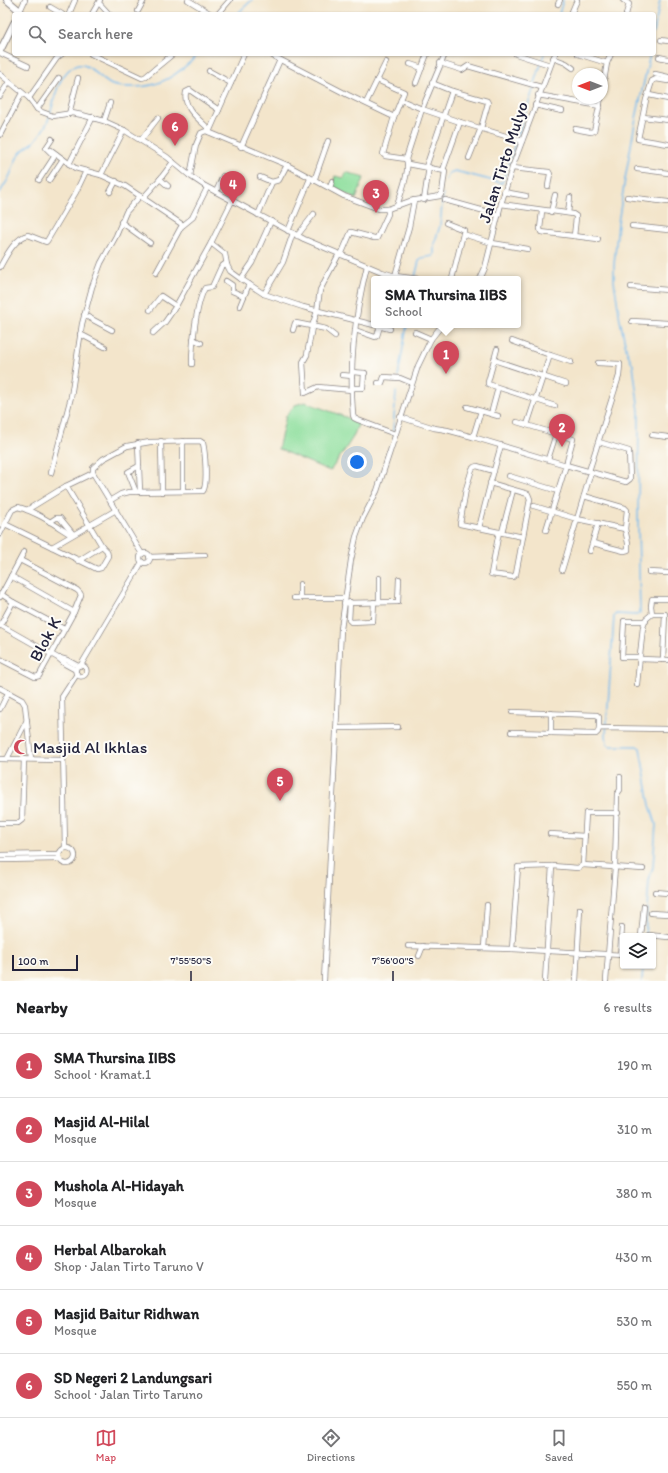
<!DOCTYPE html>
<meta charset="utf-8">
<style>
:root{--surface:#fff;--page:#f6f6f6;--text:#202124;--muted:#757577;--line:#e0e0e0;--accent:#d1495b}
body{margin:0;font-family:Itim,sans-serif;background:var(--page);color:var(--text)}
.controls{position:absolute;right:12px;bottom:12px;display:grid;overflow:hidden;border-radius:4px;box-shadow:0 1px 3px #0004}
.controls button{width:36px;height:36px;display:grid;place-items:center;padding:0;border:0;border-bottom:1px solid var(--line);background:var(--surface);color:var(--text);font:20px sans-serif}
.compass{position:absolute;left:572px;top:68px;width:36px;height:36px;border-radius:50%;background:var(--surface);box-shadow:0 1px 3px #0004;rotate:270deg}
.scale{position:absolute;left:12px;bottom:10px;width:66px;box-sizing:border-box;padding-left:4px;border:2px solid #22223b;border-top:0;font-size:11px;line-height:14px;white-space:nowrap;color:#22223b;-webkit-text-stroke:3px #fdfcf7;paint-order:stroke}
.you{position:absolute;left:357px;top:462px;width:14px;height:14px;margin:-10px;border:3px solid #fff;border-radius:50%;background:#1a73e8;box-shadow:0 0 0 6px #1a73e833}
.badge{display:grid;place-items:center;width:26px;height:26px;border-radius:50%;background:var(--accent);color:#fff;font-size:13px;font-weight:700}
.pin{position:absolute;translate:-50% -33px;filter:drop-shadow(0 1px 2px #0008)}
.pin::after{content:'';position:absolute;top:21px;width:14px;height:12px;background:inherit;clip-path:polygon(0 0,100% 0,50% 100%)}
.popup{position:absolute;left:371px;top:276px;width:150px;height:52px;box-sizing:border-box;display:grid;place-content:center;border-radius:4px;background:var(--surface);filter:drop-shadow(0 1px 3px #0005);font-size:13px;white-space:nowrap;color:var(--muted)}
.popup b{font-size:15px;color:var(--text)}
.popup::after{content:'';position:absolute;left:50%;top:100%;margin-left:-8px;border:8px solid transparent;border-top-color:var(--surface)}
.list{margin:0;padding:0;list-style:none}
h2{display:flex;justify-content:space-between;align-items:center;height:52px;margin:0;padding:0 16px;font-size:17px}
h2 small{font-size:13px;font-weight:400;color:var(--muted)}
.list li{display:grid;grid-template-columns:26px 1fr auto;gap:12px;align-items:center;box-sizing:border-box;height:64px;padding:0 16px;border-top:1px solid var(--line)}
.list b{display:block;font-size:15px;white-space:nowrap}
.list p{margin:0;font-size:13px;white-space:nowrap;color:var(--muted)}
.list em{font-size:13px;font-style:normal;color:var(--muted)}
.icon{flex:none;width:22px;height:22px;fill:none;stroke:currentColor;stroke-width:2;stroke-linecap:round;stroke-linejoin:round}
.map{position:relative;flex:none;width:668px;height:981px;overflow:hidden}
.search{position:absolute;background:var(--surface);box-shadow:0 1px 3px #0004;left:12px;right:12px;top:12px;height:44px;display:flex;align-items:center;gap:10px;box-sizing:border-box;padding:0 14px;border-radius:4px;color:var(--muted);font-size:15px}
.sheet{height:436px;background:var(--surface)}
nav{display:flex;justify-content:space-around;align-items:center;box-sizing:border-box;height:56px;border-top:1px solid var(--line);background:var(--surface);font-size:11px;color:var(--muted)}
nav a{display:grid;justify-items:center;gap:2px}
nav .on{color:var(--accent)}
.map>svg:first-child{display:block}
.green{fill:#8fdf9e;stroke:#58806c}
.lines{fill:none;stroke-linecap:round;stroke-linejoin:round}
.stream{stroke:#77bbed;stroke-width:1.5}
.street-casing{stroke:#8a8483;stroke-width:6}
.secondary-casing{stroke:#8a8483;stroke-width:8}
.street{stroke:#fff;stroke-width:4.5}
.secondary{stroke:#fff;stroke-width:6}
.ticks{fill:none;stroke:#22223b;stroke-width:1.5}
.labels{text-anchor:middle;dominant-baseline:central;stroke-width:4;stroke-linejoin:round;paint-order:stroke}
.street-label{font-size:17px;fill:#22223b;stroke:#fdfcf7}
.poi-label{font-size:17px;fill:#22223b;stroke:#fdfcf7;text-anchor:start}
.ticks-label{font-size:10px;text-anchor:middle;fill:#22223b;stroke:#fdfcf7;stroke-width:4;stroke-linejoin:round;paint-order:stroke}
</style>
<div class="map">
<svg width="668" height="981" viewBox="0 0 668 981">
<rect width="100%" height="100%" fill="#fdfcf7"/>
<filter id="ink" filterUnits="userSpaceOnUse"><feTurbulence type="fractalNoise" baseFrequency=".025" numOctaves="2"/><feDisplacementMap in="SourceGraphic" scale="8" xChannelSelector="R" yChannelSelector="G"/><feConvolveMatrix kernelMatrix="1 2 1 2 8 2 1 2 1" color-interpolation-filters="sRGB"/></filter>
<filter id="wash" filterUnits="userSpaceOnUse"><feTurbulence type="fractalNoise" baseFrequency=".012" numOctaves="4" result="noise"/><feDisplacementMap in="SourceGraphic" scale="16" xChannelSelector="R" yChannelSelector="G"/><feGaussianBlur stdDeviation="0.9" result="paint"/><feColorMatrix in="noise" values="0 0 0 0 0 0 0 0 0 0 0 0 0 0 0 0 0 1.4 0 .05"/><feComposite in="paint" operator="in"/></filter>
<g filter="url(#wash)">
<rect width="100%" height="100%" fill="#f3e5cb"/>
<g class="green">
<polygon points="346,172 364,178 356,199 332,187 335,176 344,178"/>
<polygon points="305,402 359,422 353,437 344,451 330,471 278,449 286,416 295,405"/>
</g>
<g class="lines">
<g class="stream">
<polyline points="237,14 252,0"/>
<polyline points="559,14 563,0"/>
<polyline points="654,32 660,0"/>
<polyline points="542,60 544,54"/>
<polyline points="535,83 541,64"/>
<polyline points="446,180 449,173 455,171 502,183 534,87"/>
<path d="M0,193C3,187 7,182 9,177C13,170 14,161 19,155C23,148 30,146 35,141C39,136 44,129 47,123C55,105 54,82 71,68C87,56 99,80 112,85C118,87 125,87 131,87C161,88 178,74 199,54"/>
<polyline points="415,277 419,261 421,258 433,256 434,255 434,244 440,226 443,194"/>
<polyline points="398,376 407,325"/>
<polyline points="393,431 396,392"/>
<polyline points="645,936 649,880 653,867 656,824 650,805 640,748 637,746 610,746 607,744 606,735 614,616 616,614 637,615 640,613 638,523 639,411 633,365 627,352 620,320 614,281 614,265 618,223 625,179 635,123 650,54"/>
<polyline points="642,981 643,966"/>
</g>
</g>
</g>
<g filter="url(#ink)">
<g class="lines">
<g class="street-casing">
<g id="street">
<polyline points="188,0 211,14"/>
<polyline points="623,0 629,4 626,14"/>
<polyline points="99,3 109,14"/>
<polyline points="558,4 560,0"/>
<polyline points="50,7 62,14"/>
<polyline points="138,11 144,0"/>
<polyline points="24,14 20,11 25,0"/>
<polyline points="69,14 75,0"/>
<polyline points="92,14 100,0"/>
<polyline points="218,14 230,0"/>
<polyline points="571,14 577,0"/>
<polyline points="661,40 668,41"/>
<polyline points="0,53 28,66"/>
<polyline points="91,54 142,78 145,77 173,54"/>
<polyline points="516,54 550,65"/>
<polyline points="578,54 607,63"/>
<polyline points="273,56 348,95 394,117"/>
<polyline points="659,57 668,59"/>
<polyline points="553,58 566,63 573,68"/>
<polyline points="440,63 462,70 468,66 541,87"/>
<polyline points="410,64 422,68"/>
<polyline points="209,71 231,83"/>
<polyline points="0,74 29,98 37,109 42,112 53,116 72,113 82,115 104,121 124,130 167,157 190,176 205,186 304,239 382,272 395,276 419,279"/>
<polyline points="655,74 668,77"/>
<polyline points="377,80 404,92 394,117 383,154 385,156 406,159"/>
<polyline points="668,81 656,79 652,81 646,100 638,139 668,144"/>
<polyline points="416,83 427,54"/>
<polyline points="432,83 452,91 487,101 488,103 481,128 469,158"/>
<polyline points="602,93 607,63 611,54"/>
<polyline points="538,95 600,106"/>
<polyline points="649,95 668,99"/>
<polyline points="0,96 9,82"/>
<polyline points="29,98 57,58 62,54"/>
<polyline points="401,100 422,109 460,122 522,141"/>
<polyline points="366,103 386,62"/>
<polyline points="535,105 562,111"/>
<polyline points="37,109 59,78"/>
<polyline points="69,114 78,78"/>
<polyline points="643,117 668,120"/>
<polyline points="104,121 110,103"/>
<polyline points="575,129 591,132 594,131 601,98"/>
<path d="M210,130C200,120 182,108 186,92L190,90L191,91L219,110"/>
<polyline points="209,132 244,54"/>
<polyline points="0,135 22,93"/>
<polyline points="52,139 46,148 53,155"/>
<polyline points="141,140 158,118"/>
<polyline points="241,147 280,60"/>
<polyline points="51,150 75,168 101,175 125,186 183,225"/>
<polyline points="69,164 93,117"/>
<polyline points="426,167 452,91"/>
<polyline points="512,168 549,172 550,174 548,186"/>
<polyline points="637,169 668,173"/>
<polyline points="443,170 460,122"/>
<polyline points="101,175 124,130"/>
<polyline points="190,176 196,145 201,133 206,131 287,165 344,196 379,209 388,209 410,201 440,196 442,193 445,171 408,164"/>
<polyline points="260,177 272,182"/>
<polyline points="160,179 168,186"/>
<polyline points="39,180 56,154"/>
<polyline points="49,180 63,159"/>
<polyline points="314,181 328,141"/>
<polyline points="330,188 332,181"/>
<polyline points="110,192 116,181"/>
<polyline points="216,192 223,176"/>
<polyline points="504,192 526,196"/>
<polyline points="627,197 668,202"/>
<polyline points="143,198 160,179 173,162"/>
<polyline points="424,200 429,167"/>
<polyline points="445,200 499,215"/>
<polyline points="501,204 573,214 576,216 576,218 574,236"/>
<path d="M397,206C400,195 411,170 406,159L422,109L445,54"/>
<polyline points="542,211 540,229 541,232 598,239"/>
<polyline points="551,212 555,195"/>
<polyline points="568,213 570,197"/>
<polyline points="258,215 272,182 279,180 287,165"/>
<polyline points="121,222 150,243"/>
<polyline points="446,223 464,230 452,279"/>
<polyline points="632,226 668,230"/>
<polyline points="288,231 310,179"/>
<polyline points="463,234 492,243 528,249"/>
<polyline points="297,236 314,214"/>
<polyline points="211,243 225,254 227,265 230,271 241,279 264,294 303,307 374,325"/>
<polyline points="339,254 320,290 317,311 312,327 307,355 303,362 305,393 318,387 352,390"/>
<polyline points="341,255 351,232 374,238 377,238 388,214 388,209"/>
<path d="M367,266C355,314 349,365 353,415L354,418L358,420L395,434"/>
<path d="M0,267C6,256 15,238 28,235L46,242L47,241L76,192L86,171"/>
<polyline points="156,273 181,227 192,218 207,188"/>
<polyline points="395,276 409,227 414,200"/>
<polyline points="241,279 252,263 271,221"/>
<polyline points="480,279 485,268 501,204 512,168 555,54"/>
<polyline points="226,281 232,285 232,291 244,296"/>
<polyline points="631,287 668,290"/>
<polyline points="264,294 283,262 293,233"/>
<polyline points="240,306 249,284"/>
<polyline points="150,310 161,296 176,306"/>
<polyline points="84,315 112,330"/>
<polyline points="632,321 668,323"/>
<polyline points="378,326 390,329"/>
<polyline points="293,330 295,323 296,323 326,329 335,336"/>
<polyline points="355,330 375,337 377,336 380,326"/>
<polyline points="415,332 431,339"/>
<polyline points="153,333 165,322 176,306 211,243 232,201"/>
<polyline points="80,334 105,347"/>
<polyline points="193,339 201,343"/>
<polyline points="512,341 550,355 527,425"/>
<polyline points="550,355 571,362"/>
<polyline points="494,360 497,349"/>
<path d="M192,364C192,345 196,303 205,288L212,287L221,267L225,264L227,265"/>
<polyline points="352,372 365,373"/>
<polyline points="342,375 352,376"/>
<polyline points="378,383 382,383 384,377 400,378 412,383"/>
<polyline points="352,388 363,388 364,373"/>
<polyline points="555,406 488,384 488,382 494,360 566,384"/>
<polyline points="467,407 481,411"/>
<polyline points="491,414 498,388"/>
<polyline points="400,417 434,428 447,430 473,437 566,465 573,439 517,422"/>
<polyline points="652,435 668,437"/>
<polyline points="473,437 481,411 498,416"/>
<polyline points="161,441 162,492"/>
<polyline points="183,441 183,491"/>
<polyline points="138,443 140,492"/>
<polyline points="548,459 556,434"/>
<polyline points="494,471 477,466 474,467 472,469 466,489 460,524 523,537"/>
<polyline points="589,471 619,376 620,364 598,363"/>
<polyline points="51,473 71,397 82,324 92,287 101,263 116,236 126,212 140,196"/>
<path d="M93,473V468L103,459L127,446L150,442L200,441L203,443C205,452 208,484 203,491L129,492L121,494L111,500"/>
<polyline points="509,476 558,491"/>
<polyline points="490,483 528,494 530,499 516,574 513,577 491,574 499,532"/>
<polyline points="66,486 102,546 78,561"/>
<polyline points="136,492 128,472 139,466"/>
<polyline points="584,496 625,508 627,510 625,529 628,543 628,550 624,551 593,543"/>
<polyline points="534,506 577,519 625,529"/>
<polyline points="27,510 66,486 93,473 142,554"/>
<polyline points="50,522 56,518 60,518 73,534"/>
<polyline points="5,524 97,569 101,568 108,556 107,551 102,546"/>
<polyline points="479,528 491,481 501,445"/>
<polyline points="546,530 566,465 626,482 630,479 629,451 599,442"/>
<polyline points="502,532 513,490"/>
<path d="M0,534L12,510L18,507C37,512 55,525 71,535"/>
<polyline points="52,547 116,510"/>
<polyline points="590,551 598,523"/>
<circle cx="145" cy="558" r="5"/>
<polyline points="149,557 205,555"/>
<polyline points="562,570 591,472"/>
<polyline points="649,572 668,573"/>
<polyline points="11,576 74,612"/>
<polyline points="379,578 379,602"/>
<polyline points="1,594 13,602 64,629"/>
<polyline points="0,597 24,552"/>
<polyline points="294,598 345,598"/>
<polyline points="300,598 300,584"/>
<polyline points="350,602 349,620 351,622 373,621 374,602"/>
<polyline points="344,603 398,602 399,579"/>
<polyline points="652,614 651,606 652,599 668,599"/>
<polyline points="0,625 58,658 65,664 76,670"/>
<polyline points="0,626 13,602"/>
<polyline points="640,657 622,657 624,621 646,621"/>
<polyline points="60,658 67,660 78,666"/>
<polyline points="0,659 35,677 39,676 74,612 81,595 80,593 77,590 20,560"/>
<polyline points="640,659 668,660"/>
<polyline points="81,665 142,562"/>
<circle cx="81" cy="671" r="5.5"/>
<polyline points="637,684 643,627 646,619 652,614 665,614 663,660"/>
<polyline points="0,688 22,700 25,705 31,759"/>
<polyline points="0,709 8,693"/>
<polyline points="512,712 597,715 599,717 599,728"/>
<polyline points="551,713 551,733 596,734 598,732 599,728 668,729"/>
<polyline points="337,728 398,727"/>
<polyline points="511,732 551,733"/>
<polyline points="0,759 63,760"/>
<polyline points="7,759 27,720"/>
<polyline points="0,823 18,823 22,820 24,759"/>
<polyline points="550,834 585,836"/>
<polyline points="65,848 62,697 77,674"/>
<circle cx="67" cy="856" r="8"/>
<polyline points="0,855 59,854"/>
<polyline points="0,860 60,859"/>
<polyline points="583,865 643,869"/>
<polyline points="655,892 668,893"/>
<polyline points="651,913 668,914"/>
<polyline points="649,935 668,937"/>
<polyline points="641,936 644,906"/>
<polyline points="408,946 512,949 623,955"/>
<polyline points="484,948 487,905"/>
<polyline points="512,949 518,867 552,866"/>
<polyline points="620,955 622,927"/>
<polyline points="419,956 423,946"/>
<polyline points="324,981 341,629 351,560 356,537 363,518 377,491 418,366 431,339 442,325"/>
<polyline points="545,981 552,866 578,868 583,865 586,813 618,813"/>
<polyline points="576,981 580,909"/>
<polyline points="606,981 615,867 617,794 620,790 620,777"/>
</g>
</g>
<g class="secondary-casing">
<g id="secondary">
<polyline points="7,0 20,11 18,14"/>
<polyline points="0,51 14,23"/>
</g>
</g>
<use href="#street" class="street"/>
<use href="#secondary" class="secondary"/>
</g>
</g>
<path class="ticks" d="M191,971V981M393,971V981"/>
<defs>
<g id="mosque-bare" transform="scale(1.2)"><path d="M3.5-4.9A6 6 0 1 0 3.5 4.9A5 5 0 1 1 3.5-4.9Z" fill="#d1495b" stroke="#fdfcf7" stroke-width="2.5" paint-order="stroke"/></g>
</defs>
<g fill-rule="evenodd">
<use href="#mosque-bare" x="21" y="747"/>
</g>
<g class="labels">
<g class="street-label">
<text transform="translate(503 162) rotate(-72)">Jalan Tirto Mulyo</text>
<text transform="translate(45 639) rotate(-62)">Blok K</text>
</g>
<g class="poi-label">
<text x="33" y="747">Masjid Al Ikhlas</text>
</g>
</g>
<g class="ticks-label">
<text x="191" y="964">7°55'50"S</text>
<text x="393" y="964">7°56'00"S</text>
</g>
</svg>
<div class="controls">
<button><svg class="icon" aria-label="layers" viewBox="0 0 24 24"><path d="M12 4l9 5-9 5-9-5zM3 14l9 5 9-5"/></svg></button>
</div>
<svg class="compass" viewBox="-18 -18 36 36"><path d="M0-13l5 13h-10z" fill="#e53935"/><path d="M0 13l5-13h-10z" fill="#757577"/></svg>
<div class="scale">100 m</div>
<div class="you"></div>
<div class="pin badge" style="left:446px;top:374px">1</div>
<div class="popup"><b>SMA Thursina IIBS</b>School</div>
<div class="pin badge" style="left:562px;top:447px">2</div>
<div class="pin badge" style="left:376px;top:213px">3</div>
<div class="pin badge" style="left:233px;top:204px">4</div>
<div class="pin badge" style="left:280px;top:801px">5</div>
<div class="pin badge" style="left:175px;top:146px">6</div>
<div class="search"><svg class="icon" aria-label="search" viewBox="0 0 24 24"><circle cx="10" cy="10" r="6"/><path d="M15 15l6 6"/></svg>Search here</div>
</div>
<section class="sheet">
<h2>Nearby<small>6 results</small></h2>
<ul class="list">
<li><span class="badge">1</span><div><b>SMA Thursina IIBS</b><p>School · Kramat.1</p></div><em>190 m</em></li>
<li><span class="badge">2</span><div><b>Masjid Al-Hilal</b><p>Mosque</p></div><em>310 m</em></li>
<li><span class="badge">3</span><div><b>Mushola Al-Hidayah</b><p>Mosque</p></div><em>380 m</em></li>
<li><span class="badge">4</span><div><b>Herbal Albarokah</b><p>Shop · Jalan Tirto Taruno V</p></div><em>430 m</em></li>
<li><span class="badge">5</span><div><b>Masjid Baitur Ridhwan</b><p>Mosque</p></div><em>530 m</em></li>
<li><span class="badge">6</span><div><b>SD Negeri 2 Landungsari</b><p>School · Jalan Tirto Taruno</p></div><em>550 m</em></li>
</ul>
</section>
<nav>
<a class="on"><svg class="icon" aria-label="map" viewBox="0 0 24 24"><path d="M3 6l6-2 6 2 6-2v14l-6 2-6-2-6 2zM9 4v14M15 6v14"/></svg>Map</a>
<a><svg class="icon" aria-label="directions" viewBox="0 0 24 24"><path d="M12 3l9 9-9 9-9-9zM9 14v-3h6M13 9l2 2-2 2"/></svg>Directions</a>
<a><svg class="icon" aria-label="saved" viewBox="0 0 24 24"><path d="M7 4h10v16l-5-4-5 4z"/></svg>Saved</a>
</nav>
